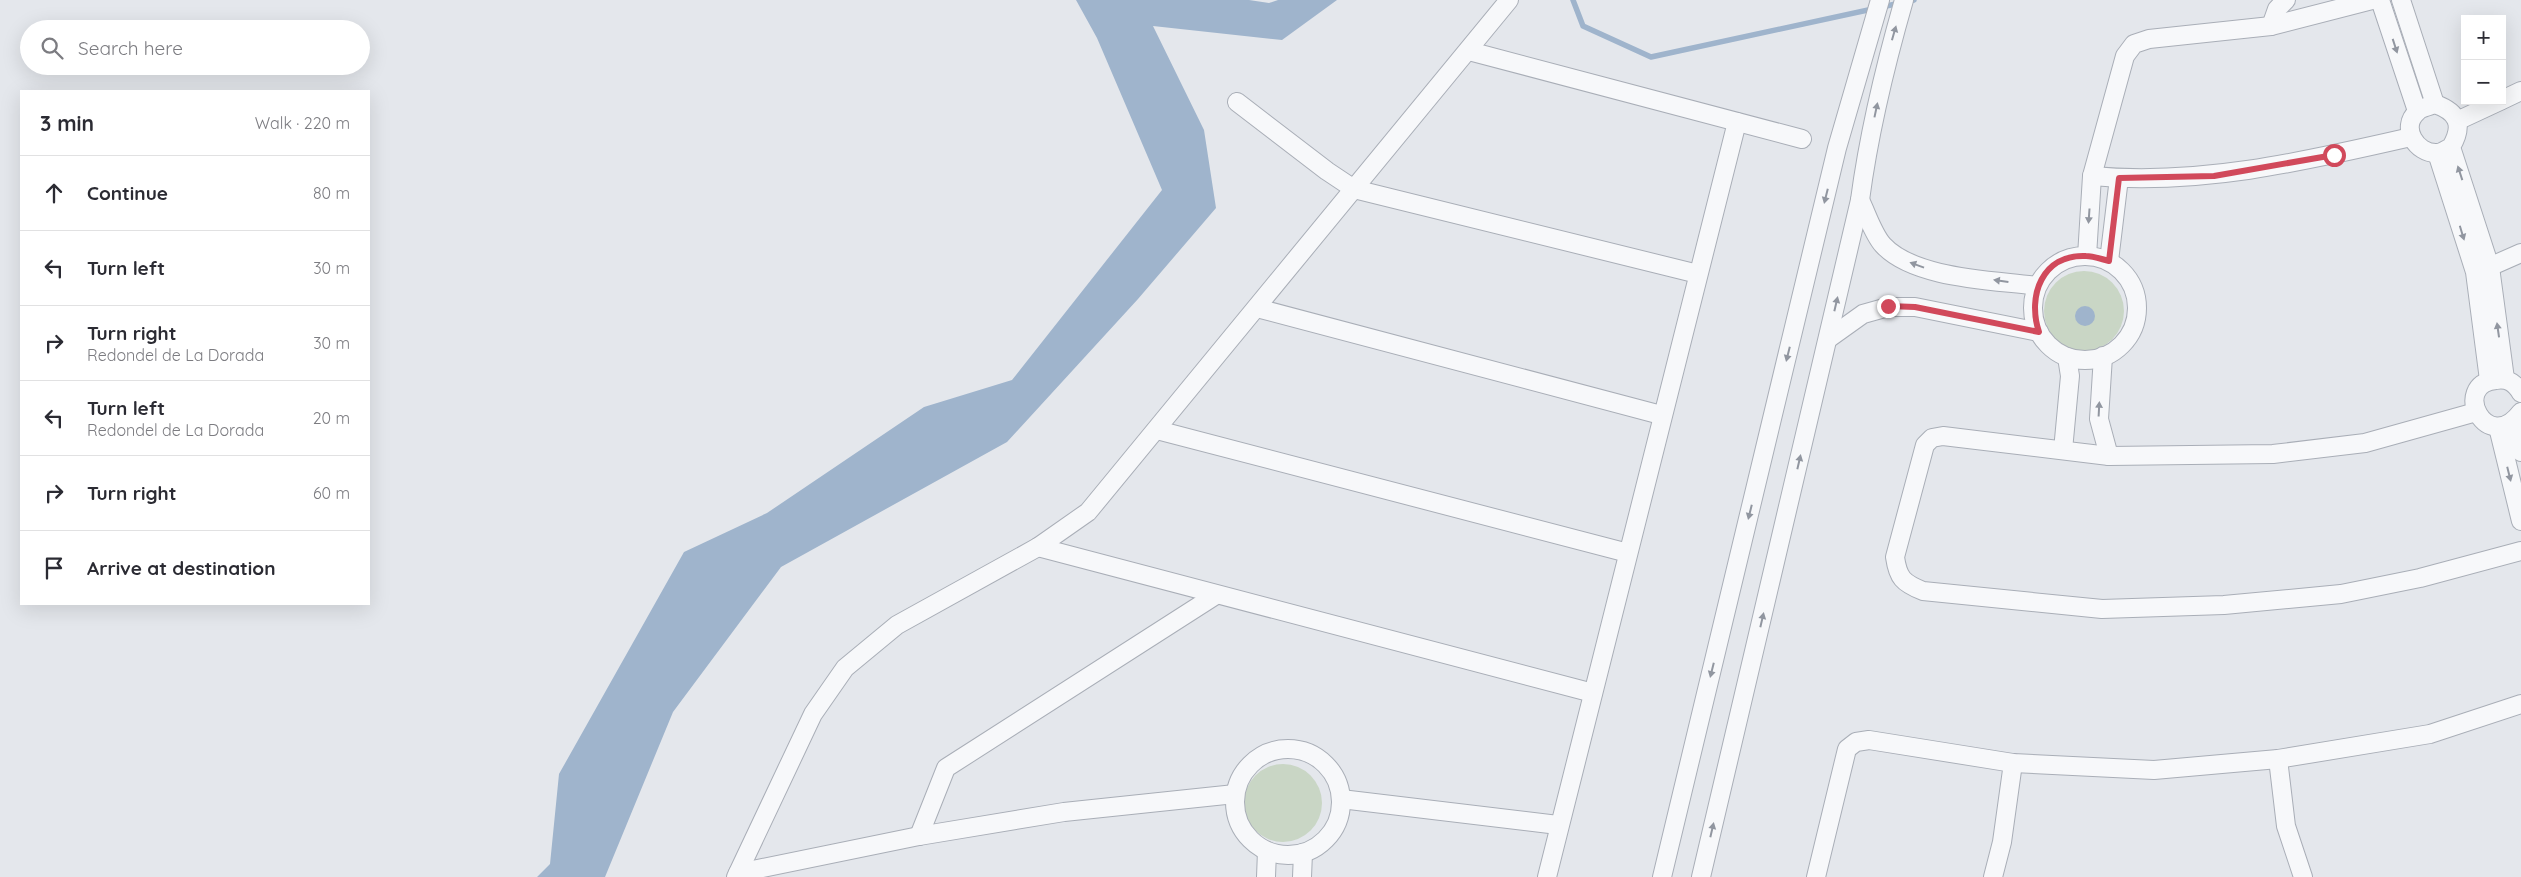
<!DOCTYPE html>
<meta charset="utf-8">
<style>
:root{--surface:#fff;--page:#f7f7f7;--text:#2b2b33;--muted:#7c7c81;--line:#e1e1e2}
body{margin:0;font-family:Quicksand,sans-serif;background:var(--page);color:var(--text)}
.controls{position:absolute;right:15px;top:15px;display:grid;overflow:hidden;border-radius:0px;box-shadow:0 5px 20px #0002}
.controls button{width:45px;height:45px;display:grid;place-items:center;padding:0;border:0;border-bottom:1px solid var(--line);background:var(--surface);color:var(--text);font:25px sans-serif}
.stop{position:absolute;width:15px;height:15px;margin:-11px;border:4px solid #d1495b;border-radius:50%;background:#fff}
.stop.end{background:#d1495b;border-color:#fff;box-shadow:0 1px 5px #0008}
.list{margin:0;padding:0;list-style:none}
h2{display:flex;justify-content:space-between;align-items:center;height:65px;margin:0;padding:0 20px;font-size:21px}
h2 small{font-size:16px;font-weight:400;color:var(--muted)}
.list li{display:grid;grid-template-columns:32px 1fr auto;gap:15px;align-items:center;box-sizing:border-box;height:75px;padding:0 20px;border-top:1px solid var(--line)}
.list b{display:block;font-size:19px;white-space:nowrap}
.list p{margin:0;font-size:16px;white-space:nowrap;color:var(--muted)}
.list em{font-size:16px;font-style:normal;color:var(--muted)}
.icon{flex:none;width:28px;height:28px;fill:none;stroke:currentColor;stroke-width:2;stroke-linecap:round;stroke-linejoin:round}
.map{position:relative;flex:none;width:2521px;height:877px;overflow:hidden}
.search{position:absolute;background:var(--surface);box-shadow:0 5px 20px #0002;left:20px;top:20px;width:350px;height:55px;display:flex;align-items:center;gap:12px;box-sizing:border-box;padding:0 18px;border-radius:28px;color:var(--muted);font-size:19px}
.panel{position:absolute;background:var(--surface);box-shadow:0 5px 20px #0002;left:20px;top:90px;width:350px;height:515px;border-radius:0px}
.map>svg:first-child{display:block}
.green{fill:#c9d6c5}
.water{fill:#9fb4cc}
.lines{fill:none;stroke-linecap:round;stroke-linejoin:round}
.stream{stroke:#9fb4cc;stroke-width:5.5}
.minor-casing{stroke:#a9aeb7;stroke-width:20}
.minor{stroke:#f7f8fa;stroke-width:18}
.oneway{fill:#9196a0}
.route{stroke:#d1495b;stroke-width:6}
</style>
<div class="map">
<svg width="2521" height="877" viewBox="0 0 2521 877">
<rect width="100%" height="100%" fill="#e4e7ec"/>
<g class="green">
<circle cx="2084" cy="311" r="40"/>
<circle cx="1283" cy="803" r="39"/>
</g>
<g class="water">
<polygon points="1076,0 1249,0 1269,3 1278,0 1337,0 1282,40 1153,26 1204,130 1216,208 1138,299 1007,442 781,567 673,712 605,877 537,877 550,864 559,774 684,552 767,513 924,407 1012,380 1162,190 1097,38"/>
<circle cx="2085" cy="316" r="10"/>
</g>
<g class="lines">
<polyline class="stream" points="1573,0 1583,26 1651,57 1914,0"/>
<g class="minor-casing">
<g id="minor">
<polyline points="2380,0 2417,111"/>
<polyline points="2401,0 2435,104"/>
<polyline points="2271,26 2277,9 2286,0"/>
<polyline points="1469,51 1802,139"/>
<polyline points="2502,100 2521,91"/>
<polyline points="1237,102 1327,171 1354,189 1698,274"/>
<polyline points="2457,121 2500,101"/>
<path d="M2451,147C2447,149 2441,153 2437,153C2416,154 2400,127 2417,112C2420,108 2430,106 2435,104C2458,112 2464,125 2451,147L2490,267L2505,379"/>
<polyline points="2437,153 2475,272 2489,380"/>
<path d="M2092,176C2200,186 2306,161 2411,137"/>
<path d="M1860,200C1867,214 1873,234 1883,245C1914,279 1994,280 2037,286"/>
<polyline points="2087,256 2092,176 2125,56 2134,44 2149,39 2271,26 2372,0"/>
<circle cx="2085" cy="308" r="52"/>
<polyline points="2109,261 2119,178"/>
<polyline points="2480,271 2521,253"/>
<polyline points="1257,308 1661,415"/>
<polyline points="1828,339 1863,314 1888,307 1915,307 2039,332"/>
<polyline points="2103,356 2099,419 2109,456"/>
<path d="M2521,393C2515,383 2508,378 2496,380C2450,384 2487,457 2521,412"/>
<path d="M2476,412L2365,443L2273,454L2109,456L1943,436L1932,438L1925,445L1895,557C1898,578 1903,583 1923,591L2102,609L2224,605L2341,594L2420,578L2521,551"/>
<polyline points="2513,423 2521,452"/>
<polyline points="2498,427 2521,521"/>
<polyline points="1157,430 1628,553"/>
<polyline points="2063,450 2070,376 2067,357"/>
<polyline points="1038,547 1593,693"/>
<circle cx="1288" cy="802" r="53"/>
<polyline points="2278,759 2286,826 2303,877"/>
<polyline points="1341,799 1558,825"/>
<polyline points="919,836 946,768 1216,595"/>
<polyline points="738,873 919,836 1064,812 1235,794"/>
<polyline points="736,877 813,714 845,668 897,625 1038,547 1088,512 1509,0"/>
<polyline points="1266,877 1267,851"/>
<polyline points="1302,877 1303,853"/>
<polyline points="1547,877 1737,122"/>
<polyline points="1662,877 1837,148 1880,0"/>
<path d="M1701,877L1860,200C1869,132 1885,66 1904,0"/>
<polyline points="1816,877 1847,749 1856,742 1869,740 2013,763 2154,770 2278,759 2430,734 2521,704"/>
<polyline points="1993,877 2002,842 2013,763"/>
</g>
</g>
<use href="#minor" class="minor"/>
</g>
<defs><path id="oneway-solid" d="M-6-.8H1V-3.2L6.5 0L1 3.2V.8H-6Z" transform="scale(1.25)"/></defs>
<g class="oneway">
<use href="#oneway-solid" transform="translate(1894 33) rotate(-74)"/>
<use href="#oneway-solid" transform="translate(2395 46) rotate(72)"/>
<use href="#oneway-solid" transform="translate(1876 110) rotate(-78)"/>
<use href="#oneway-solid" transform="translate(2460 173) rotate(-108)"/>
<use href="#oneway-solid" transform="translate(1826 196) rotate(104)"/>
<use href="#oneway-solid" transform="translate(2089 216) rotate(94)"/>
<use href="#oneway-solid" transform="translate(2462 233) rotate(73)"/>
<use href="#oneway-solid" transform="translate(1917 265) rotate(-160)"/>
<use href="#oneway-solid" transform="translate(2001 281) rotate(-172)"/>
<use href="#oneway-solid" transform="translate(1836 304) rotate(-77)"/>
<use href="#oneway-solid" transform="translate(2498 330) rotate(-98)"/>
<use href="#oneway-solid" transform="translate(1788 354) rotate(104)"/>
<use href="#oneway-solid" transform="translate(2099 409) rotate(-87)"/>
<use href="#oneway-solid" transform="translate(1799 462) rotate(-77)"/>
<use href="#oneway-solid" transform="translate(2509 474) rotate(76)"/>
<use href="#oneway-solid" transform="translate(1750 512) rotate(104)"/>
<use href="#oneway-solid" transform="translate(1762 620) rotate(-77)"/>
<use href="#oneway-solid" transform="translate(1712 670) rotate(104)"/>
<use href="#oneway-solid" transform="translate(1712 830) rotate(-77)"/>
</g>
<g class="lines">
<path class="route" d="M1888,306L1915,307L2039,332C2027,296 2042,254 2086,256C2093,256 2101,259 2109,261L2119,178L2214,176L2334,155"/>
</g>
</svg>
<div class="controls">
<button>+</button>
<button>−</button>
</div>
<div class="stop" style="left:2334px;top:155px"></div>
<div class="stop end" style="left:1888px;top:306px"></div>
<div class="search"><svg class="icon" aria-label="search" viewBox="0 0 24 24"><circle cx="10" cy="10" r="6"/><path d="M15 15l6 6"/></svg>Search here</div>
<section class="panel">
<h2>3 min<small>Walk · 220 m</small></h2>
<ul class="list">
<li><svg class="icon" aria-label="ahead" viewBox="0 0 24 24"><path d="M12 20V5M6 11l6-6 6 6"/></svg><div><b>Continue</b></div><em>80 m</em></li>
<li><svg class="icon" aria-label="left" viewBox="0 0 24 24"><path d="M17 20v-9H6M10 6l-5 5 5 5"/></svg><div><b>Turn left</b></div><em>30 m</em></li>
<li><svg class="icon" aria-label="right" viewBox="0 0 24 24"><path d="M7 20v-9h11M14 6l5 5-5 5"/></svg><div><b>Turn right</b><p>Redondel de La Dorada</p></div><em>30 m</em></li>
<li><svg class="icon" aria-label="left" viewBox="0 0 24 24"><path d="M17 20v-9H6M10 6l-5 5 5 5"/></svg><div><b>Turn left</b><p>Redondel de La Dorada</p></div><em>20 m</em></li>
<li><svg class="icon" aria-label="right" viewBox="0 0 24 24"><path d="M7 20v-9h11M14 6l5 5-5 5"/></svg><div><b>Turn right</b></div><em>60 m</em></li>
<li><svg class="icon" aria-label="arrive" viewBox="0 0 24 24"><path d="M6 21V4h12l-3 4 3 4H6"/></svg><div><b>Arrive at destination</b></div></li>
</ul>
</section>
</div>
